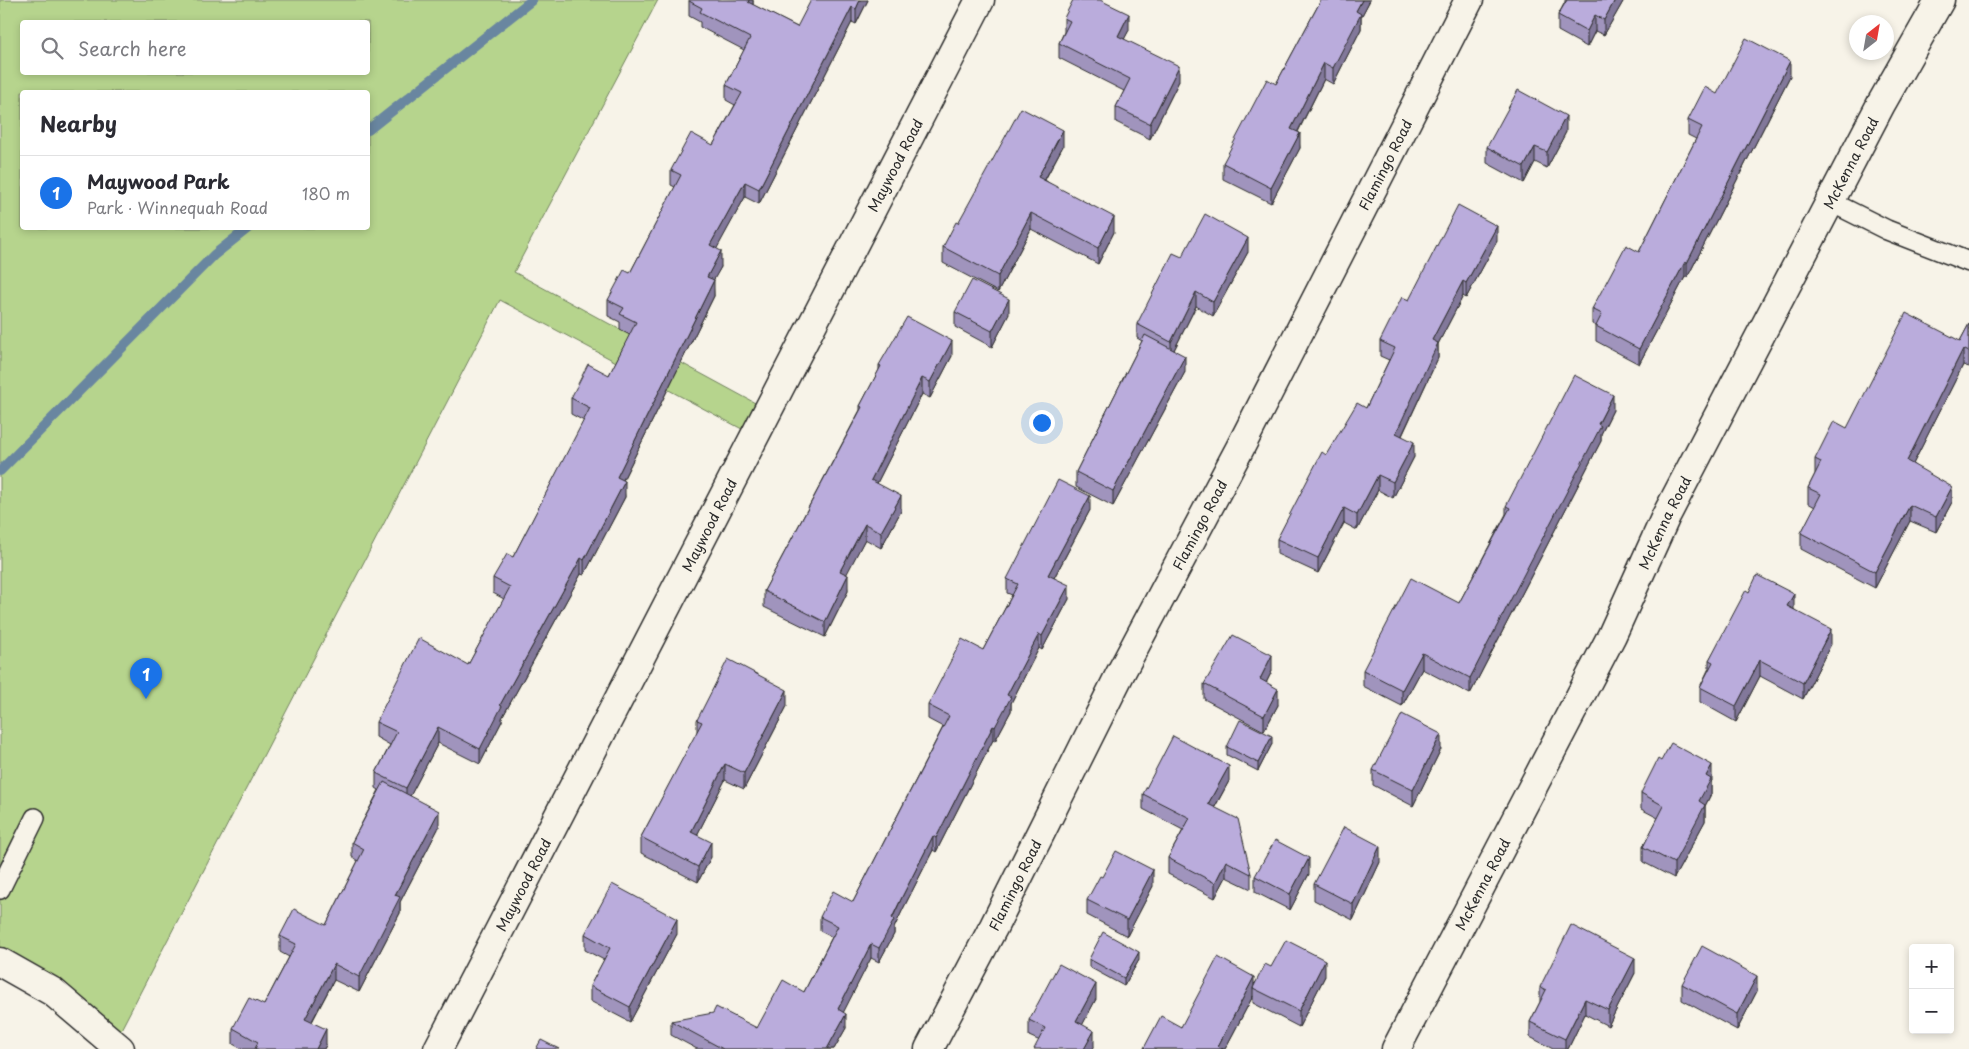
<!DOCTYPE html>
<meta charset="utf-8">
<style>
:root{--surface:#fff;--page:#f7f7f7;--text:#2b2b33;--muted:#7c7c81;--line:#e1e1e2;--accent:#1a73e8}
body{margin:0;font-family:"Playpen Sans",sans-serif;background:var(--page);color:var(--text)}
.controls{position:absolute;right:15px;bottom:15px;display:grid;overflow:hidden;border-radius:5px;box-shadow:0 2px 8px #0003}
.controls button{width:45px;height:45px;display:grid;place-items:center;padding:0;border:0;border-bottom:1px solid var(--line);background:var(--surface);color:var(--text);font:25px sans-serif}
.compass{position:absolute;left:1849px;top:15px;width:45px;height:45px;border-radius:50%;background:var(--surface);box-shadow:0 2px 8px #0003;rotate:31deg}
.you{position:absolute;left:1041px;top:422px;width:18px;height:18px;margin:-12px;border:4px solid #fff;border-radius:50%;background:#1a73e8;box-shadow:0 0 0 8px #1a73e833}
.badge{display:grid;place-items:center;width:32px;height:32px;border-radius:50%;background:var(--accent);color:#fff;font-size:16px;font-weight:700}
.pin{position:absolute;translate:-50% -41px;filter:drop-shadow(0 1px 2px #0008)}
.pin::after{content:'';position:absolute;top:26px;width:18px;height:15px;background:inherit;clip-path:polygon(0 0,100% 0,50% 100%)}
.list{margin:0;padding:0;list-style:none}
h2{display:flex;justify-content:space-between;align-items:center;height:65px;margin:0;padding:0 20px;font-size:21px}
h2 small{font-size:16px;font-weight:400;color:var(--muted)}
.list li{display:grid;grid-template-columns:32px 1fr auto;gap:15px;align-items:center;box-sizing:border-box;height:75px;padding:0 20px;border-top:1px solid var(--line)}
.list b{display:block;font-size:19px;white-space:nowrap}
.list p{margin:0;font-size:16px;white-space:nowrap;color:var(--muted)}
.list em{font-size:16px;font-style:normal;color:var(--muted)}
.icon{flex:none;width:28px;height:28px;fill:none;stroke:currentColor;stroke-width:2;stroke-linecap:round;stroke-linejoin:round}
.map{position:relative;flex:none;width:1969px;height:1049px;overflow:hidden}
.search{position:absolute;background:var(--surface);box-shadow:0 2px 8px #0003;left:20px;top:20px;width:350px;height:55px;display:flex;align-items:center;gap:12px;box-sizing:border-box;padding:0 18px;border-radius:5px;color:var(--muted);font-size:19px}
.panel{position:absolute;background:var(--surface);box-shadow:0 2px 8px #0003;left:20px;top:90px;width:350px;height:140px;border-radius:5px}
.map>svg:first-child{display:block}
.green{fill:#b6d48d;stroke:#70805c;fill-rule:evenodd}
.lines{fill:none;stroke-linecap:round;stroke-linejoin:round}
.stream{stroke:#6986a0;stroke-width:10}
.service-casing{stroke:#2b2b2b;stroke-width:22}
.minor-casing{stroke:#2b2b2b;stroke-width:31}
.tertiary-casing{stroke:#2b2b2b;stroke-width:31}
.service{stroke:#f7f3e8;stroke-width:19}
.minor{stroke:#f7f3e8;stroke-width:28}
.tertiary{stroke:#f7f3e8;stroke-width:28}
.wall{fill:#a094bd;stroke:#2b2b2b}
.shaded-wall{fill:#82789a;stroke:#2b2b2b}
.building{fill:#baacdc;stroke:#2b2b2b}
.labels{text-anchor:middle;dominant-baseline:central;stroke-width:4.5;stroke-linejoin:round;paint-order:stroke}
.street-label{font-size:14px;fill:#2b2b2b;stroke:#f7f3e8}
</style>
<div class="map">
<svg width="1969" height="1049" viewBox="0 0 1969 1049">
<rect width="100%" height="100%" fill="#f7f3e8"/>
<filter id="ink" filterUnits="userSpaceOnUse"><feTurbulence type="fractalNoise" baseFrequency=".02" numOctaves="2"/><feDisplacementMap in="SourceGraphic" scale="10" xChannelSelector="R" yChannelSelector="G"/><feConvolveMatrix kernelMatrix="1 2 1 2 8 2 1 2 1" color-interpolation-filters="sRGB"/></filter>
<g filter="url(#ink)">
<path class="green" d="M0,0H658L514,272L768,410L755,436L500,300L114,1043L0,962ZM22,22H368V72H22ZM22,92H368V228H22Z"/>
<g class="lines">
<g class="stream">
<polyline points="368,130 532,0"/>
<polyline points="0,471 214,255 248,228"/>
</g>
<g class="service-casing">
<g id="service">
<polyline points="1831,202 1887,230 1969,262"/>
<polyline points="0,889 35,818"/>
</g>
</g>
<g class="minor-casing">
<g id="minor">
<path id="s1" d="M438,1049L980,0"/>
<path id="s2" d="M929,1049L994,926L1119,676L1240,448L1469,0"/>
<path id="s3" d="M1396,1049L1612,635L1666,516L1881,104L1940,0"/>
</g>
</g>
<g class="tertiary-casing">
<polyline id="tertiary" points="0,962 53,992 120,1049"/>
</g>
<use href="#service" class="service"/>
<use href="#minor" class="minor"/>
<use href="#tertiary" class="tertiary"/>
</g>
<g class="wall">
<polygon points="753,0 753,5 797,27 868,0 856,24 852,22 759,204 745,197 716,249 721,267 713,280 714,296 623,480 625,497 584,575 581,574 502,718 502,721 480,764 438,743 410,796 439,827 400,902 400,913 359,992 334,980 312,1022 326,1045 324,1049 242,1049 233,1044 233,1028 264,1005 289,957 280,952 280,936 326,925 358,861 352,857 352,842 379,790 376,788 376,773 390,745 376,737 376,722 468,665 504,599 493,593 493,578 513,557 584,421 571,414 571,398 609,375 630,335 620,330 620,322 608,316 608,300 630,273 675,187 671,185 671,170 713,145 735,105 726,100 726,85 744,50 700,27 700,22 689,16 689,1"/>
<polygon points="1321,0 1370,0 1361,17 1361,29 1333,84 1324,79 1298,132 1300,148 1271,203 1223,179 1223,163 1276,84"/>
<polygon points="1565,0 1624,0 1604,35 1595,31 1587,47 1558,31 1558,15 1565,2"/>
<polygon points="1064,18 1129,30 1124,39 1179,81 1150,139 1116,122 1116,107 1124,91 1059,58 1059,43 1064,32"/>
<polygon points="1790,76 1687,278 1685,277 1639,364 1596,341 1596,326 1592,324 1592,309 1639,252 1696,139 1688,135 1688,120 1717,94"/>
<polygon points="1566,132 1547,168 1535,162 1524,183 1487,163 1487,147"/>
<polygon points="1063,146 1045,180 1114,232 1098,264 1031,229 998,292 943,263 943,247 958,223"/>
<polygon points="1497,241 1466,298 1463,296 1438,344 1438,358 1402,436 1414,457 1393,498 1378,490 1357,530 1344,523 1318,573 1277,554 1277,539 1326,455 1366,408 1389,360 1380,356 1380,341 1409,300"/>
<polygon points="1248,252 1213,316 1196,306 1174,350 1185,372 1113,506 1076,487 1076,472 1142,341 1137,338 1137,324 1182,257"/>
<polygon points="955,312 1009,314 992,347 955,327"/>
<polygon points="1969,324 1969,367 1963,365 1913,464 1952,502 1936,532 1910,521 1875,588 1801,549 1801,533 1815,507 1808,503 1808,488 1815,474 1815,459 1847,428 1960,341"/>
<polygon points="952,356 930,398 922,394 877,483 901,511 881,548 865,539 846,574 848,591 825,637 764,607 764,591 860,410 860,406 879,370 879,365"/>
<polygon points="1613,410 1601,434 1601,441 1470,694 1422,669 1402,706 1363,686 1363,670 1459,603 1506,514 1506,506"/>
<polygon points="1090,510 1054,578 1069,599 1042,650 1039,648 1011,703 1011,711 995,741 993,740 936,852 933,850 903,909 894,928 894,934 879,962 871,958 843,1012 846,1028 834,1049 697,1049 671,1035 671,1021 757,1028 804,992 832,937 820,931 820,917 853,902 943,727 928,719 928,705 983,650 1012,595 1007,593 1007,579"/>
<polygon points="1749,592 1794,609 1831,644 1803,699 1760,676 1736,722 1700,702 1700,687 1709,668 1709,660"/>
<polygon points="1272,671 1266,683 1278,705 1264,731 1204,699 1204,684"/>
<polygon points="787,706 744,789 725,780 697,835 711,857 698,882 641,853 641,837 697,733 697,720"/>
<polygon points="1272,744 1258,771 1227,755 1227,747"/>
<polygon points="1441,749 1413,806 1373,785 1373,770"/>
<polygon points="1712,780 1711,783 1711,794 1705,806 1705,821 1674,878 1643,862 1643,847 1658,818 1641,809 1641,793"/>
<polygon points="1229,781 1215,807 1251,874 1251,889 1226,877 1215,898 1168,874 1168,858 1183,830 1143,809 1143,794"/>
<polygon points="1380,862 1353,920 1314,900 1314,884"/>
<polygon points="1309,874 1290,910 1255,892 1255,876"/>
<polygon points="1153,886 1127,936 1087,915 1087,900"/>
<polygon points="585,934 677,934 630,1022 590,1001 590,986 604,960 585,950"/>
<polygon points="1089,959 1139,960 1124,986 1089,967"/>
<polygon points="1271,967 1325,976 1299,1027 1253,1003 1253,996 1225,1049 1144,1049 1144,1048 1254,984"/>
<polygon points="1635,973 1608,1026 1585,1014 1568,1049 1553,1049 1530,1037 1530,1022 1540,1002 1540,987"/>
<polygon points="1682,984 1757,991 1737,1030 1682,1000"/>
<polygon points="1096,999 1082,1025 1094,1047 1038,1040 1029,1036 1029,1020"/>
</g>
<g class="shaded-wall">
<polygon points="749,0 753,0 753,8 748,2"/>
<polygon points="860,0 868,0 856,24 856,9"/>
<polygon points="1362,0 1370,0 1361,17 1361,29 1333,84 1333,68 1356,11"/>
<polygon points="1615,0 1624,0 1604,35 1604,20"/>
<polygon points="852,7 852,22 759,204 759,189"/>
<polygon points="1129,14 1129,30 1118,51 1118,36"/>
<polygon points="1595,15 1595,31 1587,47 1587,31"/>
<polygon points="1790,61 1790,76 1687,278 1687,263"/>
<polygon points="1324,63 1324,79 1291,145 1291,129"/>
<polygon points="1179,66 1179,81 1150,139 1150,124"/>
<polygon points="1566,116 1566,132 1547,168 1547,152"/>
<polygon points="1063,130 1063,146 1038,192 1038,177"/>
<polygon points="1300,133 1300,148 1271,203 1271,188"/>
<polygon points="1535,147 1535,162 1524,183 1524,167"/>
<polygon points="745,182 745,197 710,261 710,245"/>
<polygon points="1031,213 1031,229 998,292 998,276"/>
<polygon points="1114,217 1114,232 1098,264 1098,248"/>
<polygon points="1497,226 1497,241 1466,298 1466,283"/>
<polygon points="1248,238 1248,252 1213,316 1213,302"/>
<polygon points="721,251 721,267 707,292 707,277"/>
<polygon points="1685,262 1685,277 1639,364 1639,349"/>
<polygon points="714,280 714,296 617,492 617,477"/>
<polygon points="1463,281 1463,296 1438,344 1438,358 1396,448 1396,433 1432,340"/>
<polygon points="1196,292 1196,306 1171,356 1171,342"/>
<polygon points="1009,299 1009,314 992,347 992,331"/>
<polygon points="952,341 952,356 930,398 930,382"/>
<polygon points="1963,349 1963,365 1907,476 1907,461"/>
<polygon points="1185,356 1185,372 1113,506 1113,491"/>
<polygon points="922,378 922,394 871,495 871,480"/>
<polygon points="1613,395 1613,410 1601,434 1601,441 1470,694 1470,678"/>
<polygon points="1414,442 1414,457 1393,498 1393,482"/>
<polygon points="1378,475 1378,490 1357,530 1357,515"/>
<polygon points="625,481 625,497 584,575 584,560"/>
<polygon points="1952,487 1952,502 1936,532 1936,517"/>
<polygon points="901,496 901,511 881,548 881,532"/>
<polygon points="1090,496 1090,510 1048,589 1048,575"/>
<polygon points="1910,505 1910,521 1875,588 1875,572"/>
<polygon points="1344,508 1344,523 1318,573 1318,558"/>
<polygon points="865,524 865,539 840,587 840,571"/>
<polygon points="581,558 581,574 502,718 502,721 480,764 480,749 500,705"/>
<polygon points="848,575 848,591 825,637 825,622"/>
<polygon points="1069,585 1069,599 1042,650 1042,636"/>
<polygon points="1794,594 1794,610 1787,606"/>
<polygon points="1831,629 1831,644 1803,699 1803,683"/>
<polygon points="1039,634 1039,648 1011,703 1011,711 995,741 995,727 1007,695"/>
<polygon points="1422,653 1422,669 1402,706 1402,690"/>
<polygon points="1272,655 1272,671 1260,695 1260,679"/>
<polygon points="1760,660 1760,676 1736,722 1736,706"/>
<polygon points="1278,689 1278,705 1264,731 1264,716"/>
<polygon points="787,690 787,706 744,789 744,773"/>
<polygon points="993,726 993,740 936,852 936,838"/>
<polygon points="438,727 438,743 406,804 406,788"/>
<polygon points="1441,734 1441,749 1413,806 1413,790"/>
<polygon points="1272,736 1272,744 1258,771 1258,763"/>
<polygon points="725,764 725,780 691,847 691,832"/>
<polygon points="1712,765 1712,780 1711,783 1711,794 1705,806 1705,821 1674,878 1674,863 1699,801 1706,776"/>
<polygon points="1229,766 1229,781 1208,819 1208,804"/>
<polygon points="439,811 439,827 400,902 400,913 359,992 359,977 395,895"/>
<polygon points="933,836 933,850 903,909 894,928 894,934 879,962 879,948 903,895"/>
<polygon points="711,842 711,857 698,882 698,867"/>
<polygon points="1380,846 1380,862 1353,920 1353,904"/>
<polygon points="1309,858 1309,874 1290,910 1290,894"/>
<polygon points="1226,861 1226,877 1215,898 1215,883"/>
<polygon points="1153,870 1153,886 1127,936 1127,920"/>
<polygon points="677,919 677,934 630,1022 630,1007"/>
<polygon points="871,944 871,958 838,1023 838,1009"/>
<polygon points="1139,952 1139,960 1124,986 1124,978"/>
<polygon points="1635,958 1635,973 1608,1026 1608,1010"/>
<polygon points="1325,960 1325,976 1299,1027 1299,1011"/>
<polygon points="334,964 334,980 305,1034 305,1019"/>
<polygon points="1757,976 1757,991 1737,1030 1737,1014"/>
<polygon points="1254,977 1254,988 1253,988 1253,996 1225,1049 1218,1049 1218,1046"/>
<polygon points="1096,984 1096,999 1076,1037 1076,1021"/>
<polygon points="1585,999 1585,1014 1568,1049 1565,1049 1565,1039"/>
<polygon points="846,1014 846,1028 834,1049 827,1049"/>
<polygon points="326,1029 326,1045 324,1049 316,1049"/>
<polygon points="1094,1031 1094,1047 1093,1049 1084,1049"/>
</g>
<g class="building">
<polygon points="689,0 749,0 748,2 797,27 811,0 860,0 856,9 852,7 759,189 745,182 710,245 721,251 707,277 714,280 617,477 625,481 584,560 581,558 500,705 502,706 480,749 438,727 406,788 376,773 397,732 376,722 419,638 468,665 510,587 493,578 507,554 513,557 590,408 571,398 588,364 609,375 636,322 620,314 624,308 608,300 624,270 630,273 681,175 671,170 691,133 713,145 742,93 726,85 750,38 700,12 702,8 689,1"/>
<polygon points="1073,0 1100,0 1129,14 1118,36 1179,66 1150,124 1116,107 1130,79 1059,43 1070,21 1064,18"/>
<polygon points="1321,0 1362,0 1356,11 1361,14 1333,68 1324,63 1291,129 1300,133 1271,188 1223,163 1267,79 1276,84"/>
<polygon points="1567,0 1615,0 1604,20 1595,15 1587,31 1558,15"/>
<polygon points="1746,38 1790,61 1687,263 1685,262 1639,349 1596,326 1602,314 1592,309 1626,245 1639,252 1702,127 1688,120 1705,87 1717,94"/>
<polygon points="1518,90 1566,116 1547,152 1535,147 1524,167 1487,147"/>
<polygon points="1021,108 1063,130 1038,177 1114,217 1098,248 1031,213 998,276 943,247 956,222 958,223 968,205"/>
<polygon points="1458,205 1497,226 1466,283 1463,281 1432,340 1438,343 1396,433 1414,442 1393,482 1378,475 1357,515 1344,508 1318,558 1277,539 1322,452 1326,455 1357,403 1366,408 1395,348 1380,341 1402,297 1409,300"/>
<polygon points="1205,214 1248,238 1213,302 1196,292 1171,342 1137,324 1173,253 1182,257"/>
<polygon points="972,280 1009,299 992,331 955,312"/>
<polygon points="1906,313 1960,341 1969,324 1969,352 1963,349 1907,461 1952,487 1936,517 1910,505 1875,572 1801,533 1821,494 1808,488 1821,462 1815,459 1834,421 1847,428"/>
<polygon points="907,317 952,341 930,382 922,378 871,480 901,496 881,532 865,524 840,571 848,575 825,622 764,591 862,407 860,406 881,366 879,365"/>
<polygon points="1145,335 1185,356 1113,491 1076,472"/>
<polygon points="1574,375 1613,395 1598,424 1601,426 1470,678 1422,653 1402,690 1363,670 1411,578 1459,603 1510,508 1506,506"/>
<polygon points="1058,480 1090,496 1048,575 1069,585 1042,636 1039,634 1007,695 1011,697 995,727 993,726 936,838 933,836 903,895 892,918 894,920 879,948 871,944 838,1009 846,1014 827,1049 723,1049 671,1021 713,1013 716,1007 757,1028 783,980 804,992 838,926 820,917 833,891 853,902 949,716 928,705 962,639 983,650 1018,584 1007,579"/>
<polygon points="1757,575 1794,594 1787,606 1831,629 1803,683 1760,660 1736,706 1700,687 1713,662 1709,660 1746,590 1749,592"/>
<polygon points="1233,635 1272,655 1260,679 1278,689 1264,716 1204,684"/>
<polygon points="728,659 787,690 744,773 725,764 691,832 711,842 698,867 641,837 702,722 697,720"/>
<polygon points="1402,714 1441,734 1413,790 1373,770"/>
<polygon points="1240,720 1272,736 1258,763 1227,747"/>
<polygon points="1173,736 1229,766 1208,804 1238,819 1251,874 1226,861 1215,883 1168,858 1190,818 1143,794"/>
<polygon points="1671,743 1712,765 1706,776 1711,779 1699,801 1705,805 1674,863 1643,847 1664,806 1641,793 1658,759 1661,761"/>
<polygon points="384,782 439,811 395,895 400,897 359,977 334,964 305,1019 326,1029 316,1049 255,1049 258,1042 233,1028 249,998 264,1005 296,944 280,936 294,909 326,925 364,849 352,842"/>
<polygon points="1344,827 1380,846 1353,904 1314,884"/>
<polygon points="1275,840 1309,858 1290,894 1255,876"/>
<polygon points="1116,851 1153,870 1127,920 1087,900 1100,876 1102,877"/>
<polygon points="612,884 677,919 630,1007 590,986 610,948 585,934"/>
<polygon points="1571,925 1635,958 1608,1010 1585,999 1565,1039 1530,1022 1546,990 1540,987"/>
<polygon points="1103,932 1139,952 1124,978 1089,959"/>
<polygon points="1286,940 1325,960 1299,1011 1253,988 1265,964 1271,967"/>
<polygon points="1702,946 1757,976 1737,1014 1682,984"/>
<polygon points="1218,957 1254,977 1218,1046 1223,1049 1146,1049 1144,1048 1161,1016 1181,1027"/>
<polygon points="1059,964 1096,984 1076,1021 1094,1031 1084,1049 1034,1049 1045,1028 1029,1020"/>
<polygon points="541,1040 559,1049 536,1049"/>
</g>
</g>
<g class="labels">
<g class="street-label">
<text stroke="none"><textPath href="#s3" startOffset="996">McKenna Road</textPath></text>
<text stroke="none"><textPath href="#s1" startOffset="995">Maywood Road</textPath></text>
<text stroke="none"><textPath href="#s2" startOffset="995">Flamingo Road</textPath></text>
<text stroke="none"><textPath href="#s3" startOffset="591">McKenna Road</textPath></text>
<text stroke="none"><textPath href="#s1" startOffset="590">Maywood Road</textPath></text>
<text stroke="none"><textPath href="#s2" startOffset="590">Flamingo Road</textPath></text>
<text stroke="none"><textPath href="#s1" startOffset="185">Maywood Road</textPath></text>
<text stroke="none"><textPath href="#s3" startOffset="186">McKenna Road</textPath></text>
<text stroke="none"><textPath href="#s2" startOffset="185">Flamingo Road</textPath></text>
</g>
</g>
</svg>
<div class="controls">
<button>+</button>
<button>−</button>
</div>
<svg class="compass" viewBox="-18 -18 36 36"><path d="M0-13l5 13h-10z" fill="#e53935"/><path d="M0 13l5-13h-10z" fill="#7c7c81"/></svg>
<div class="you"></div>
<div class="pin badge" style="left:146px;top:699px">1</div>
<div class="search"><svg class="icon" aria-label="search" viewBox="0 0 24 24"><circle cx="10" cy="10" r="6"/><path d="M15 15l6 6"/></svg>Search here</div>
<section class="panel">
<h2>Nearby<small></small></h2>
<ul class="list">
<li><span class="badge">1</span><div><b>Maywood Park</b><p>Park · Winnequah Road</p></div><em>180 m</em></li>
</ul>
</section>
</div>
